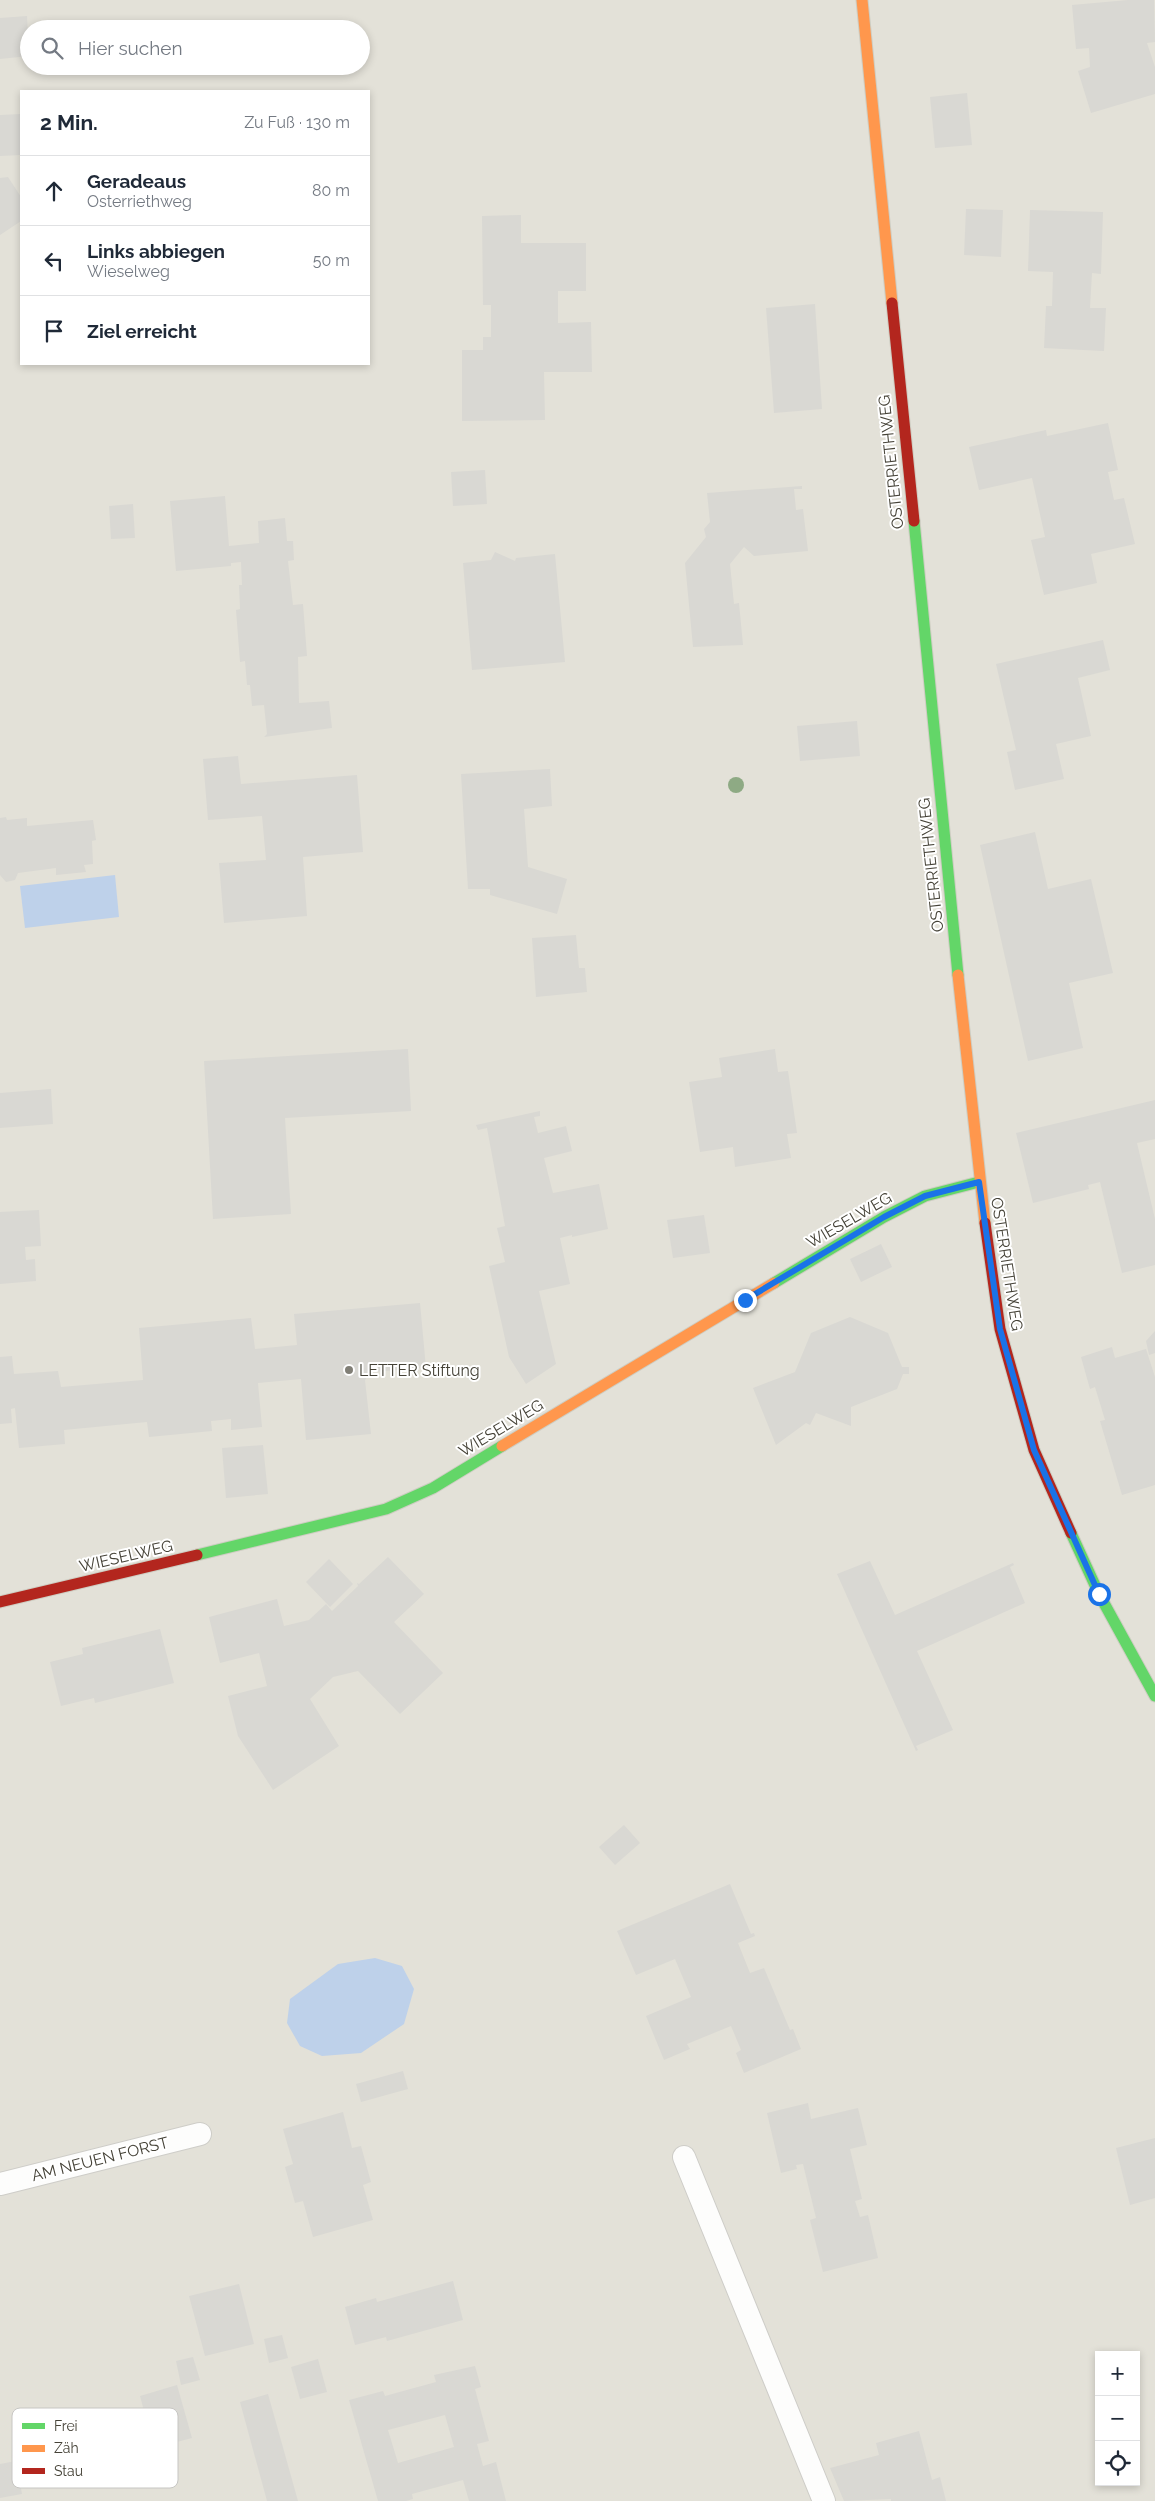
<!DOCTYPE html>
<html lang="de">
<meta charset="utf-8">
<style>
:root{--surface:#fff;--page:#f2f2f3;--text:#1f2937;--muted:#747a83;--line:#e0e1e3}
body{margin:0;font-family:Raleway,sans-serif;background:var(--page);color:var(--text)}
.controls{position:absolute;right:15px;bottom:15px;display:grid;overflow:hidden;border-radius:0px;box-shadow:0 2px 8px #0003}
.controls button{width:45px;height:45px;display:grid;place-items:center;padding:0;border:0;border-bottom:1px solid var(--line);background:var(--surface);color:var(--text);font:25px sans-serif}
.stop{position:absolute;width:15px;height:15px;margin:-11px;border:4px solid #1a73e8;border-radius:50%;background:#fff}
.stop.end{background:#1a73e8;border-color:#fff;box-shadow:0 1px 5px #0008}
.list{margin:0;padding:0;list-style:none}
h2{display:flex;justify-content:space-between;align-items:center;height:65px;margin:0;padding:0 20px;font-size:21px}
h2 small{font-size:16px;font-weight:400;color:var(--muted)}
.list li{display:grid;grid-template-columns:32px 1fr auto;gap:15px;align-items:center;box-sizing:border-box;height:70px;padding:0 20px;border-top:1px solid var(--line)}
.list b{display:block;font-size:19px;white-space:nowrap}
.list p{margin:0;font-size:16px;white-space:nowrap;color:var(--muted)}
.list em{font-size:16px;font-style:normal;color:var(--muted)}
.icon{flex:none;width:28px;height:28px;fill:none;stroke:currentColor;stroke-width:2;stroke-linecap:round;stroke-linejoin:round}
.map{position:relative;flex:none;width:1155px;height:2501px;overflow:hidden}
.search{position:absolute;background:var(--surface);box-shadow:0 2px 8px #0003;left:20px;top:20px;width:350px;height:55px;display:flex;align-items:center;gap:12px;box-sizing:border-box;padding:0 18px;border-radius:28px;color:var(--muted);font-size:19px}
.panel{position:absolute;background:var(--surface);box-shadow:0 2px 8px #0003;left:20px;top:90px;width:350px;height:275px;border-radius:0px}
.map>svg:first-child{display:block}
.residential{fill:#e3e1d8;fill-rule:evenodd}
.water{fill:#bed1ea}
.building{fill:#d9d8d3;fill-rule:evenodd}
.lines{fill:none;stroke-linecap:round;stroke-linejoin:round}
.lane-casing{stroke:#cecdc8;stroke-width:24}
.fast-casing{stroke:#cecdc2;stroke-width:13}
.slow-casing{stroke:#cecdc2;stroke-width:13}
.jam-casing{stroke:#cecdc2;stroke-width:13}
.lane{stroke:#fdfdfc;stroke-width:22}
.fast{stroke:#63d668;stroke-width:11}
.slow{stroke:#ff974d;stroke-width:11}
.jam{stroke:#b3261e;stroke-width:11}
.tree{fill:#8eaa84}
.route{stroke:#1a73e8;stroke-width:6}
.poi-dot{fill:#817f76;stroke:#fff;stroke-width:2}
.labels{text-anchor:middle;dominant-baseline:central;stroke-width:4;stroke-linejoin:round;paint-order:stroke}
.street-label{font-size:16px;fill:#454237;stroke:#fff}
.poi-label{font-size:16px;fill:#454237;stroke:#fff;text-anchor:start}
.key{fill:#fff;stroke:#c7c6c3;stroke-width:1}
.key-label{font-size:14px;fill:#454237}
</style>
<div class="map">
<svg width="1155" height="2501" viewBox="0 0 1155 2501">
<rect width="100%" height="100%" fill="#f0efea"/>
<path class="residential" d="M0,0H1155V2501H0ZM29,29H361V66H29ZM21,91H369V364H21ZM1099,2355H1136V2482H1099Z"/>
<g class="water">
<polygon points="115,875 119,917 25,928 20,886"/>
<polygon points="375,1958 402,1966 414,1989 404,2024 361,2053 322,2056 300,2046 287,2023 290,1999 338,1964"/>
</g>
<g class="building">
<polygon points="1128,0 1154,0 1155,42 1147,43 1155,67 1155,94 1091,113 1078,71 1090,67 1089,48 1076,49 1072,5"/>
<polygon points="27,16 29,56 0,59 0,18"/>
<polygon points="967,93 972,145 935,148 930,97"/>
<polygon points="21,114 21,155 0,156 0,115"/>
<polygon points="8,177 21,197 21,221 0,235 0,178"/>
<polygon points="966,209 1003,210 1001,257 964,255"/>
<polygon points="1030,210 1103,212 1101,274 1092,273 1090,308 1106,308 1104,351 1044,348 1046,306 1052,306 1053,272 1028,271"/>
<polygon points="521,215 521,243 586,243 586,291 558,291 558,323 591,322 592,372 544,372 545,420 462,421 462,350 483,350 483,337 491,337 491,305 483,305 482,216"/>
<polygon points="815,304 822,409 774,413 766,308"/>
<polygon points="1108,423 1118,470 1108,472 1114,500 1124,498 1135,544 1091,554 1097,583 1044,595 1031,540 1045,537 1032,478 979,490 969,447 1046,430 1047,436"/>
<polygon points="485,470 487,504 453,506 451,472"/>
<polygon points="802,486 802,489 794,489 796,510 803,509 808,551 754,556 744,547 730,564 734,604 739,603 743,645 693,647 685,563 706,537 704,529 710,522 707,493"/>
<polygon points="225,496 229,546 259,543 258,521 285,518 287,541 293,541 294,560 288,561 293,605 303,604 307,656 298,657 299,703 329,701 332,728 264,737 267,734 264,705 252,706 250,685 247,685 245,661 240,662 236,610 240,609 239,585 242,585 241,562 231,563 231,566 176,571 170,501"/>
<polygon points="133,504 135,538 111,539 109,506"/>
<polygon points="495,552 515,561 516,558 555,554 565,662 472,670 463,563 491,560"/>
<polygon points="1103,640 1110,670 1078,678 1091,736 1056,744 1064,779 1015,790 1007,752 1016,750 996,664"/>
<polygon points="857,721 860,756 800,761 797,726"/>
<polygon points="238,756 241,784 357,775 363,852 303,857 307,916 224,923 219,863 266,860 262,816 208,820 203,759"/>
<polygon points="550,769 552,806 524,809 528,867 567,879 557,914 490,895 490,889 468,889 461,774"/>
<polygon points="6,817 7,820 27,818 27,826 93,820 96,840 92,841 93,864 84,865 86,872 56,875 56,868 18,873 15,880 6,882 0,875 0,818"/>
<polygon points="1035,832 1048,889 1091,879 1113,973 1069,983 1083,1048 1028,1061 980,845"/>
<polygon points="576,935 579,968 585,968 587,992 536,997 532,938"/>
<polygon points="408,1049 411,1111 285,1118 291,1214 213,1219 204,1061"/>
<polygon points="775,1049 778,1072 788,1071 797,1133 787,1134 791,1158 735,1167 733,1147 700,1152 689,1082 722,1077 719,1058"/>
<polygon points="51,1089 53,1124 0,1128 0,1093"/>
<polygon points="1155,1100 1155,1139 1137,1143 1155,1219 1155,1265 1122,1273 1100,1182 1088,1185 1089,1189 1033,1203 1016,1133"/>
<polygon points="540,1111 540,1116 534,1117 538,1133 566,1126 572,1151 544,1158 553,1193 599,1184 608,1229 572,1237 572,1235 560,1238 570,1284 539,1291 556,1364 526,1384 509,1357 489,1266 505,1262 497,1228 505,1226 487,1128 478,1130 476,1125"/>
<polygon points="39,1210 41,1246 25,1247 26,1260 35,1259 36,1281 0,1284 0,1212"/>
<polygon points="704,1215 710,1253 673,1258 667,1220"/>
<polygon points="881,1244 892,1267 861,1282 850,1259"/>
<polygon points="420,1303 426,1368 371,1372 365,1380 371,1434 306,1440 301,1379 258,1383 262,1427 231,1430 231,1419 211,1421 212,1431 149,1437 147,1422 64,1430 65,1444 19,1448 15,1408 11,1409 12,1423 0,1424 0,1357 12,1356 14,1374 58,1371 61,1387 143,1380 139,1328 251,1318 255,1349 297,1345 294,1314"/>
<polygon points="850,1317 888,1333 902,1367 909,1367 909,1374 903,1374 897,1389 851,1407 851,1426 816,1413 810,1425 806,1423 776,1445 753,1388 795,1372 811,1333"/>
<polygon points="1155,1331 1155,1353 1149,1355 1146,1341"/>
<polygon points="1112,1347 1115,1358 1146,1349 1155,1377 1155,1485 1122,1495 1100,1421 1105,1420 1095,1387 1090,1389 1081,1357"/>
<polygon points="263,1445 268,1494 226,1498 222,1448"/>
<polygon points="388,1557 424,1594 394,1622 443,1673 400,1714 358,1671 333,1677 310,1699 339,1746 273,1790 238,1736 228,1696 267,1686 259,1653 220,1663 209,1617 277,1599 284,1626 309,1620 326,1604 332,1611 358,1586 357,1583 359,1584"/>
<polygon points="329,1559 353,1584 330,1607 306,1582"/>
<polygon points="870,1561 895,1615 1013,1563 1014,1565 1010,1567 1025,1603 917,1651 953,1730 916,1746 918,1750 916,1751 837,1574"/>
<polygon points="160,1629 174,1683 95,1703 94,1698 61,1706 50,1662 83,1654 82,1648"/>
<polygon points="624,1825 640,1843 615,1865 599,1847"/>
<polygon points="730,1884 751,1934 754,1933 755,1936 738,1943 750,1973 764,1968 790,2030 793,2029 801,2049 744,2073 736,2053 741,2050 731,2026 687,2044 690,2049 664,2060 646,2016 691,1997 675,1959 636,1975 617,1931"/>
<polygon points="403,2071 408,2089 361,2102 356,2084"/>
<polygon points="808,2103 811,2119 858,2108 867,2145 850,2149 862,2199 855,2201 860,2217 868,2215 878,2258 823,2272 810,2220 816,2218 803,2164 796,2165 797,2169 781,2173 767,2113"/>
<polygon points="343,2112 352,2148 361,2146 371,2182 363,2185 373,2220 313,2237 303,2201 295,2203 285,2167 293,2164 283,2129"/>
<polygon points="1155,2138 1155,2198 1130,2205 1116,2148"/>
<polygon points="453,2281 463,2320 387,2341 386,2337 355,2345 345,2307 376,2298 377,2302"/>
<polygon points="239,2284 254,2344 205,2356 189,2296"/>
<polygon points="282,2335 288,2358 269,2363 264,2339"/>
<polygon points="193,2357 200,2380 181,2385 176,2361"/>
<polygon points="318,2359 327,2392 300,2399 291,2367"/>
<path d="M475,2366L481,2387L475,2389L489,2441L477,2444L483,2466L496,2462L506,2501H469L463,2480L412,2494L413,2499L406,2501H378L349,2400L383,2391L385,2396L436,2382L434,2375ZM445,2415L454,2447L398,2463L388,2430Z"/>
<polygon points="177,2385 192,2438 154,2448 140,2396"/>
<polygon points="268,2394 298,2501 267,2501 240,2402"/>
<polygon points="919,2431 932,2480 940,2477 946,2501 891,2501 891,2499 844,2501 830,2468 879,2455 876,2443"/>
<polygon points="16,2461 22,2494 0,2498 0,2464"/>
</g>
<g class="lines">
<g class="lane-casing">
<g id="lane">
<polyline points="684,2157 824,2501"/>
<polyline points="0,2184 200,2134"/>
</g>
</g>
<g class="fast-casing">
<g id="fast">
<polyline points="914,521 958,975"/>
<polyline points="774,1283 884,1217 925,1196 979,1182"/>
<polyline points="1071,1533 1099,1594 1155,1696"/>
<polyline points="197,1555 386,1509 433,1488 502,1446"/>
</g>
</g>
<g class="slow-casing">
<g id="slow">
<polyline points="862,0 892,303"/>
<polyline points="958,975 985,1223"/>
<polyline points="502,1446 774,1283"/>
</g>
</g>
<g class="jam-casing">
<g id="jam">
<polyline points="892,303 914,521"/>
<polyline points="985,1223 1000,1329 1034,1450 1071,1533"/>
<polyline points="0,1602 197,1555"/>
</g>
</g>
<use href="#lane" class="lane"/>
<use href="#fast" class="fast"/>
<use href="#slow" class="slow"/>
<use href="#jam" class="jam"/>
</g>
<circle class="tree" cx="736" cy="785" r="8"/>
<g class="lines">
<polyline class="route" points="745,1300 884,1217 925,1196 979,1182 1000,1329 1034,1450 1099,1594"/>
</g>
<circle class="poi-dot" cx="349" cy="1370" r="5"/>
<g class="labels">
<g class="street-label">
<text transform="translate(891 462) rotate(-96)">OSTERRIETHWEG</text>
<text transform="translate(931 865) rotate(-96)">OSTERRIETHWEG</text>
<text transform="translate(849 1220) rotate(-30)">WIESELWEG</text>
<text transform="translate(1007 1264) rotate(81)">OSTERRIETHWEG</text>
<text transform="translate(501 1428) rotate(-31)">WIESELWEG</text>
<text transform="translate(126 1556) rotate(-13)">WIESELWEG</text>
<text transform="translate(100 2159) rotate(-14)">AM NEUEN FORST</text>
</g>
<g class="poi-label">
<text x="359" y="1370">LETTER Stiftung</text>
</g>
</g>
<rect x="12" y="2408" width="166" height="80" rx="8" class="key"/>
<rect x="22" y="2423" width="23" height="6" fill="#63d668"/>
<rect x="22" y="2445" width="23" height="7" fill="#ff974d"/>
<rect x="22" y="2468" width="23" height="6" fill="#b3261e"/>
<g class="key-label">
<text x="54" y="2431">Frei</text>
<text x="54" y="2453">Zäh</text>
<text x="54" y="2476">Stau</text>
</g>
</svg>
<div class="controls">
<button>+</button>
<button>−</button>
<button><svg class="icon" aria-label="locate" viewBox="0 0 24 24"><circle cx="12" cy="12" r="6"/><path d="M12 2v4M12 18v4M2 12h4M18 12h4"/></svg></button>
</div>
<div class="stop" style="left:1099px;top:1594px"></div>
<div class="stop end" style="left:745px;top:1300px"></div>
<div class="search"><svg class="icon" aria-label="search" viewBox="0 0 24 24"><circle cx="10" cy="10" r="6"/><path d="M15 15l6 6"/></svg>Hier suchen</div>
<section class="panel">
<h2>2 Min.<small>Zu Fuß · 130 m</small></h2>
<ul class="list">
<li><svg class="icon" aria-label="ahead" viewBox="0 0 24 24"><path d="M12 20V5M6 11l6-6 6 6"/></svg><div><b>Geradeaus</b><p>Osterriethweg</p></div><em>80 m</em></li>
<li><svg class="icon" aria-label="left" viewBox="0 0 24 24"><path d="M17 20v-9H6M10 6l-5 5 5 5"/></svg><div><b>Links abbiegen</b><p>Wieselweg</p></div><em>50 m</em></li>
<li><svg class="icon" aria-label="arrive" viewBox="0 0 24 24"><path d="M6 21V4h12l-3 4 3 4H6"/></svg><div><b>Ziel erreicht</b></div></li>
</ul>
</section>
</div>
